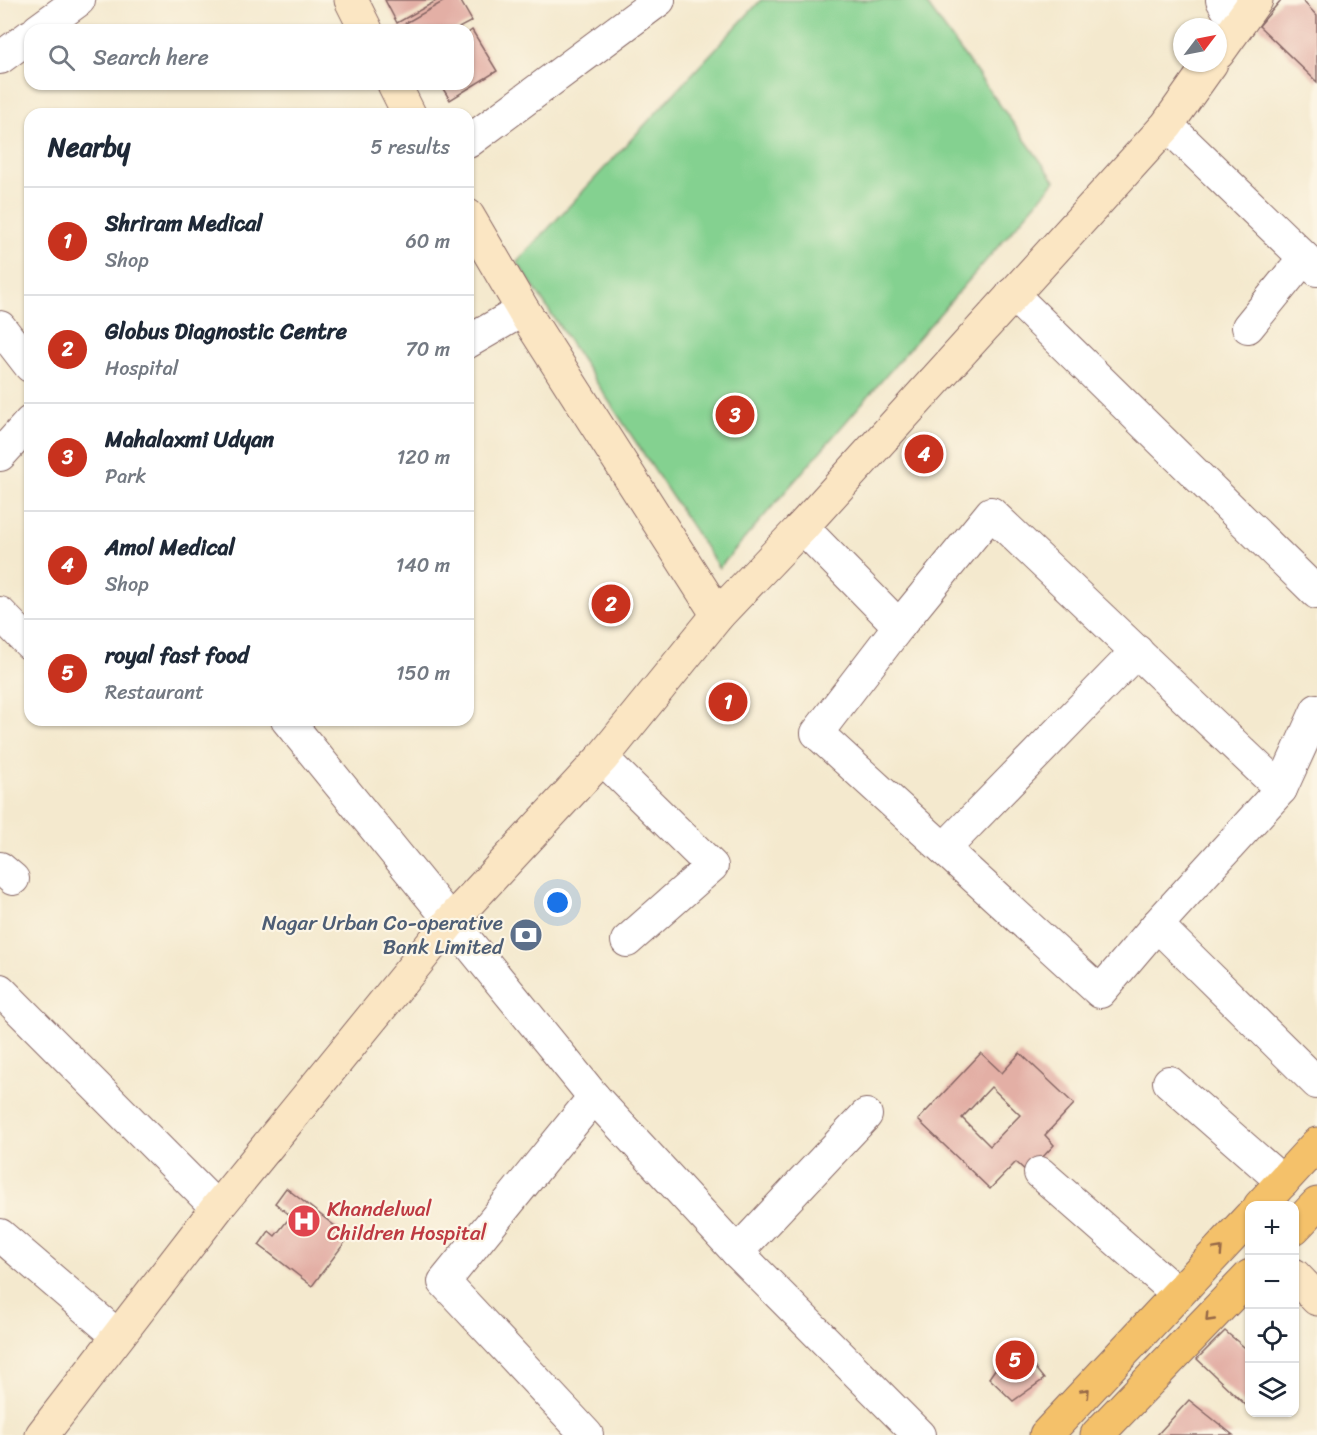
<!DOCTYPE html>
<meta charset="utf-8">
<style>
:root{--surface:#fff;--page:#f2f2f3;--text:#1f2937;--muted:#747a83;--line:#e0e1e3;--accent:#c8321e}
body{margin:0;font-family:Sriracha,sans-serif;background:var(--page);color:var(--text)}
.controls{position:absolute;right:18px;bottom:18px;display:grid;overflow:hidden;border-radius:12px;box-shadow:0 2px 4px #0004}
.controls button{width:54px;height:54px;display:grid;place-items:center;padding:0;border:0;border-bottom:2px solid var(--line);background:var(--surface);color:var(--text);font:30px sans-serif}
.compass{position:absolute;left:1173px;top:18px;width:54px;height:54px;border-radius:50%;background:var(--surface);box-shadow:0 2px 4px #0004;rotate:58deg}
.you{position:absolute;left:558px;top:903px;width:21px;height:21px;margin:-15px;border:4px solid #fff;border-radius:50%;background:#1a73e8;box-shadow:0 0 0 9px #1a73e833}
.badge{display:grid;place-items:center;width:39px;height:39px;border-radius:50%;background:var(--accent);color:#fff;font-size:20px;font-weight:700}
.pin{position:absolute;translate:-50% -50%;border:3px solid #fff;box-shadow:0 2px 6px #0006}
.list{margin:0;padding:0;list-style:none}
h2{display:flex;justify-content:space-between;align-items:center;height:78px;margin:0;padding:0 24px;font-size:26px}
h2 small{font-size:20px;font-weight:400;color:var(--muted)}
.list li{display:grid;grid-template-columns:39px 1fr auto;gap:18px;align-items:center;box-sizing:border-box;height:108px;padding:0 24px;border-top:2px solid var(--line)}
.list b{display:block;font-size:22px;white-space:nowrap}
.list p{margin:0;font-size:20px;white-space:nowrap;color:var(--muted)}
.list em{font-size:20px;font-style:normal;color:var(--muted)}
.icon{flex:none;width:33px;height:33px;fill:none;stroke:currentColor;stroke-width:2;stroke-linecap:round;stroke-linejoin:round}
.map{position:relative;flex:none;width:1317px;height:1435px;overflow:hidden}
.search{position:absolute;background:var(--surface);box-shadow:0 2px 4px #0004;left:24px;top:24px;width:450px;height:66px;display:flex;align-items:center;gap:15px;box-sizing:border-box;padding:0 21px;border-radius:18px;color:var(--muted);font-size:22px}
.panel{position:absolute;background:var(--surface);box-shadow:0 2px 4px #0004;left:24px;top:108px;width:450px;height:618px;border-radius:18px}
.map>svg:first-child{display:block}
.green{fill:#84d190;stroke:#67785e;stroke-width:1.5}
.building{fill:#e3afa5;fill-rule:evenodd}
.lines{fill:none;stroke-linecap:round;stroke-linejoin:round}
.street-casing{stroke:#866664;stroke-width:34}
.secondary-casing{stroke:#866664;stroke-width:35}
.primary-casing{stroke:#866664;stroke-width:35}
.street{stroke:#fff;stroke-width:32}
.secondary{stroke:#fbe6c3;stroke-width:33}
.primary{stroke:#f4c16a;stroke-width:33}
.oneway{stroke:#966847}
.labels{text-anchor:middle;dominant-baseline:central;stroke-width:4.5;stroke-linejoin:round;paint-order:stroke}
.service-label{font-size:21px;fill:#4e5e75;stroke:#fcf5e5;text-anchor:end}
.health-label{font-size:21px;fill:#be3a42;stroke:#fcf5e5;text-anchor:start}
</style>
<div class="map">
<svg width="1317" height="1435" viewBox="0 0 1317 1435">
<rect width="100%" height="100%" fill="#fcf5e5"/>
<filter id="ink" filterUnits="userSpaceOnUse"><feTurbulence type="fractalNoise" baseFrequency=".0167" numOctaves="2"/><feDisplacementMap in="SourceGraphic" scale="12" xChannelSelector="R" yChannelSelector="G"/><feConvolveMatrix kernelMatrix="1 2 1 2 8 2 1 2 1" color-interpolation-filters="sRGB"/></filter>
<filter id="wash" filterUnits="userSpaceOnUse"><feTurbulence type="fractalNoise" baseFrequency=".008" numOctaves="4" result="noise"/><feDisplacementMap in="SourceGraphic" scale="24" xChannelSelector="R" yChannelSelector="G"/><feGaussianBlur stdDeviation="1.35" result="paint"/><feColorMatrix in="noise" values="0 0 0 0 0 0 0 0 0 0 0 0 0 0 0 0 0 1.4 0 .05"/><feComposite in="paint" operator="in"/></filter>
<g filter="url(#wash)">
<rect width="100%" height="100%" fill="#f4e9ce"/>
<polygon class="green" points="761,0 924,0 1055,181 719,568 517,262"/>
<g id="blocks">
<g class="building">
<polygon points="385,0 438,0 397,23"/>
<polygon points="446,0 460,0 472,21 455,30 399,30 397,28"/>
<polygon points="1281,0 1302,0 1317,16 1317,82 1259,26"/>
<polygon points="472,30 497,71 450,100 440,84 468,84 468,33"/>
<path d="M981,1053L1002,1073L1020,1053L1074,1104L1045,1135L1054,1145L1028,1173L1016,1162L990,1189L918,1120ZM991,1087L1020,1115L990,1146L962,1118Z"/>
<polygon points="286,1188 349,1237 312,1286 259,1245 269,1231 275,1236 291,1216 275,1203"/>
<polygon points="1225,1331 1250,1352 1250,1409 1197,1359"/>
<polygon points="1014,1342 1044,1379 1013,1401 989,1378"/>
<polygon points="1189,1400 1233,1435 1157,1435"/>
</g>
</g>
</g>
<g filter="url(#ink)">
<use href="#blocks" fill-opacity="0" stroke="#866664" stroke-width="1.5"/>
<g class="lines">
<g class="street-casing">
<g id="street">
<polyline points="1222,0 1237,27"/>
<polyline points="38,30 79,0"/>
<polyline points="0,58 30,36"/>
<polyline points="1167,125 1317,270"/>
<polyline points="468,142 659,0"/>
<polyline points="1012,294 1317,593"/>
<polyline points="0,327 30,366"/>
<polyline points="1248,327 1304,258"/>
<polyline points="468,342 523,310"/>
<polyline points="0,455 30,422"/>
<polyline points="802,527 899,626 991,513 1281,789 1157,925 1317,1083"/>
<polyline points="0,613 30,644"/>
<polyline points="899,626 817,733 1100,992 1157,925"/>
<polyline points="287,720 594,1097 737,1252 919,1435"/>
<polyline points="602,758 712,866 627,941"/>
<polyline points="1281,789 1317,710"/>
<polyline points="944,849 1137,651"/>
<polyline points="0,868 13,879"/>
<polyline points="0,990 217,1208"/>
<polyline points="1169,1082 1283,1182"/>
<polyline points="1040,1173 1178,1294"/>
<polyline points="0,1235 118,1336"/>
<polyline points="737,1252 866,1115"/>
<polyline points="587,1435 444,1282 594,1097"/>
</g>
</g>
<g class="secondary-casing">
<g id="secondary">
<polyline points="351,0 366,30"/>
<polyline points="1218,53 1256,0"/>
<polyline points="394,84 409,114"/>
<polyline points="468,216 523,310 718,615"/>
<polyline points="1294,1275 1317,1299"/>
<polyline points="42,1435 217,1208 450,922 602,758 718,615 802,527 1167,125 1211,63"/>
</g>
</g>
<g class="primary-casing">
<g id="primary">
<polyline points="1260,1206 1317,1144"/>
<polyline points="1294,1228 1317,1204"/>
<polyline points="1046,1435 1250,1217"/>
<polyline points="1097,1435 1250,1276"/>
</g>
</g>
<use href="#street" class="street"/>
<use href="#secondary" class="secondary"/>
<use href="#primary" class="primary"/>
</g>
<defs><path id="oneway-chevron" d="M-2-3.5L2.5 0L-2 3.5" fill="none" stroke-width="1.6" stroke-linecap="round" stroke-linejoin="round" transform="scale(1.5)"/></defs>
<g class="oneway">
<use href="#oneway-chevron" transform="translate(1219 1250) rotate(-47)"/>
<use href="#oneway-chevron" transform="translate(1209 1318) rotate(134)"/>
<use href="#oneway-chevron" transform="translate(1086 1392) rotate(-47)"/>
</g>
</g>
<defs>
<g id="bank-disc" transform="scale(1.725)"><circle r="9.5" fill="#5c6f8a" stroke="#fcf5e5"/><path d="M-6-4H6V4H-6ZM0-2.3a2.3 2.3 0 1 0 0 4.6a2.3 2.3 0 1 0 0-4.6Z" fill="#fff"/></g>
<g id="hospital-disc" transform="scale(1.725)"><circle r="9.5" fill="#e0444e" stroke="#fcf5e5"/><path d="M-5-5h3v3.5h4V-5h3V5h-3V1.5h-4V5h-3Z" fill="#fff"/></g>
</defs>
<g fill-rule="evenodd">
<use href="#bank-disc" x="526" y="935"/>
<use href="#hospital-disc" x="304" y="1221"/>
</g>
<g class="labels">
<g class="service-label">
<text x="503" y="923">Nagar Urban Co-operative<tspan x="503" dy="24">Bank Limited</tspan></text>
</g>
<g class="health-label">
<text x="327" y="1209">Khandelwal<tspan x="327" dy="24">Children Hospital</tspan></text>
</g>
</g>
</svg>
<div class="controls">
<button>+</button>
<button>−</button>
<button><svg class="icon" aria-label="locate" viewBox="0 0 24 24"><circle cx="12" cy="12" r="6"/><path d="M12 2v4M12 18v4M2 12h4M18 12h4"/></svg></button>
<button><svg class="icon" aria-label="layers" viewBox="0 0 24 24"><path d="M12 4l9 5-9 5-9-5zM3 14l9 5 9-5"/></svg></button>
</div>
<svg class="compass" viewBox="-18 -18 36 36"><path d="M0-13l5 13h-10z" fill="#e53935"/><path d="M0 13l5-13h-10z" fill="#747a83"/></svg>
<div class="you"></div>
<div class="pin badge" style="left:728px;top:702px">1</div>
<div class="pin badge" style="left:611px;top:604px">2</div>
<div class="pin badge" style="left:735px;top:415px">3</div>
<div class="pin badge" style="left:924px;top:454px">4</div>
<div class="pin badge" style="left:1015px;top:1360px">5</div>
<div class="search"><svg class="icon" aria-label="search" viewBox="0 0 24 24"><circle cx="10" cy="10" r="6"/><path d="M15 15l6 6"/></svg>Search here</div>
<section class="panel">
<h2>Nearby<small>5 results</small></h2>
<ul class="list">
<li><span class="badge">1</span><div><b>Shriram Medical</b><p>Shop</p></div><em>60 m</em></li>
<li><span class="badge">2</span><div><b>Globus Diagnostic Centre</b><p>Hospital</p></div><em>70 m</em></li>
<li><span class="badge">3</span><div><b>Mahalaxmi Udyan</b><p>Park</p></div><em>120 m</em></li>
<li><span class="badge">4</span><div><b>Amol Medical</b><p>Shop</p></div><em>140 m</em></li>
<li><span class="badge">5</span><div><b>royal fast food</b><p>Restaurant</p></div><em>150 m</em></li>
</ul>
</section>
</div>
